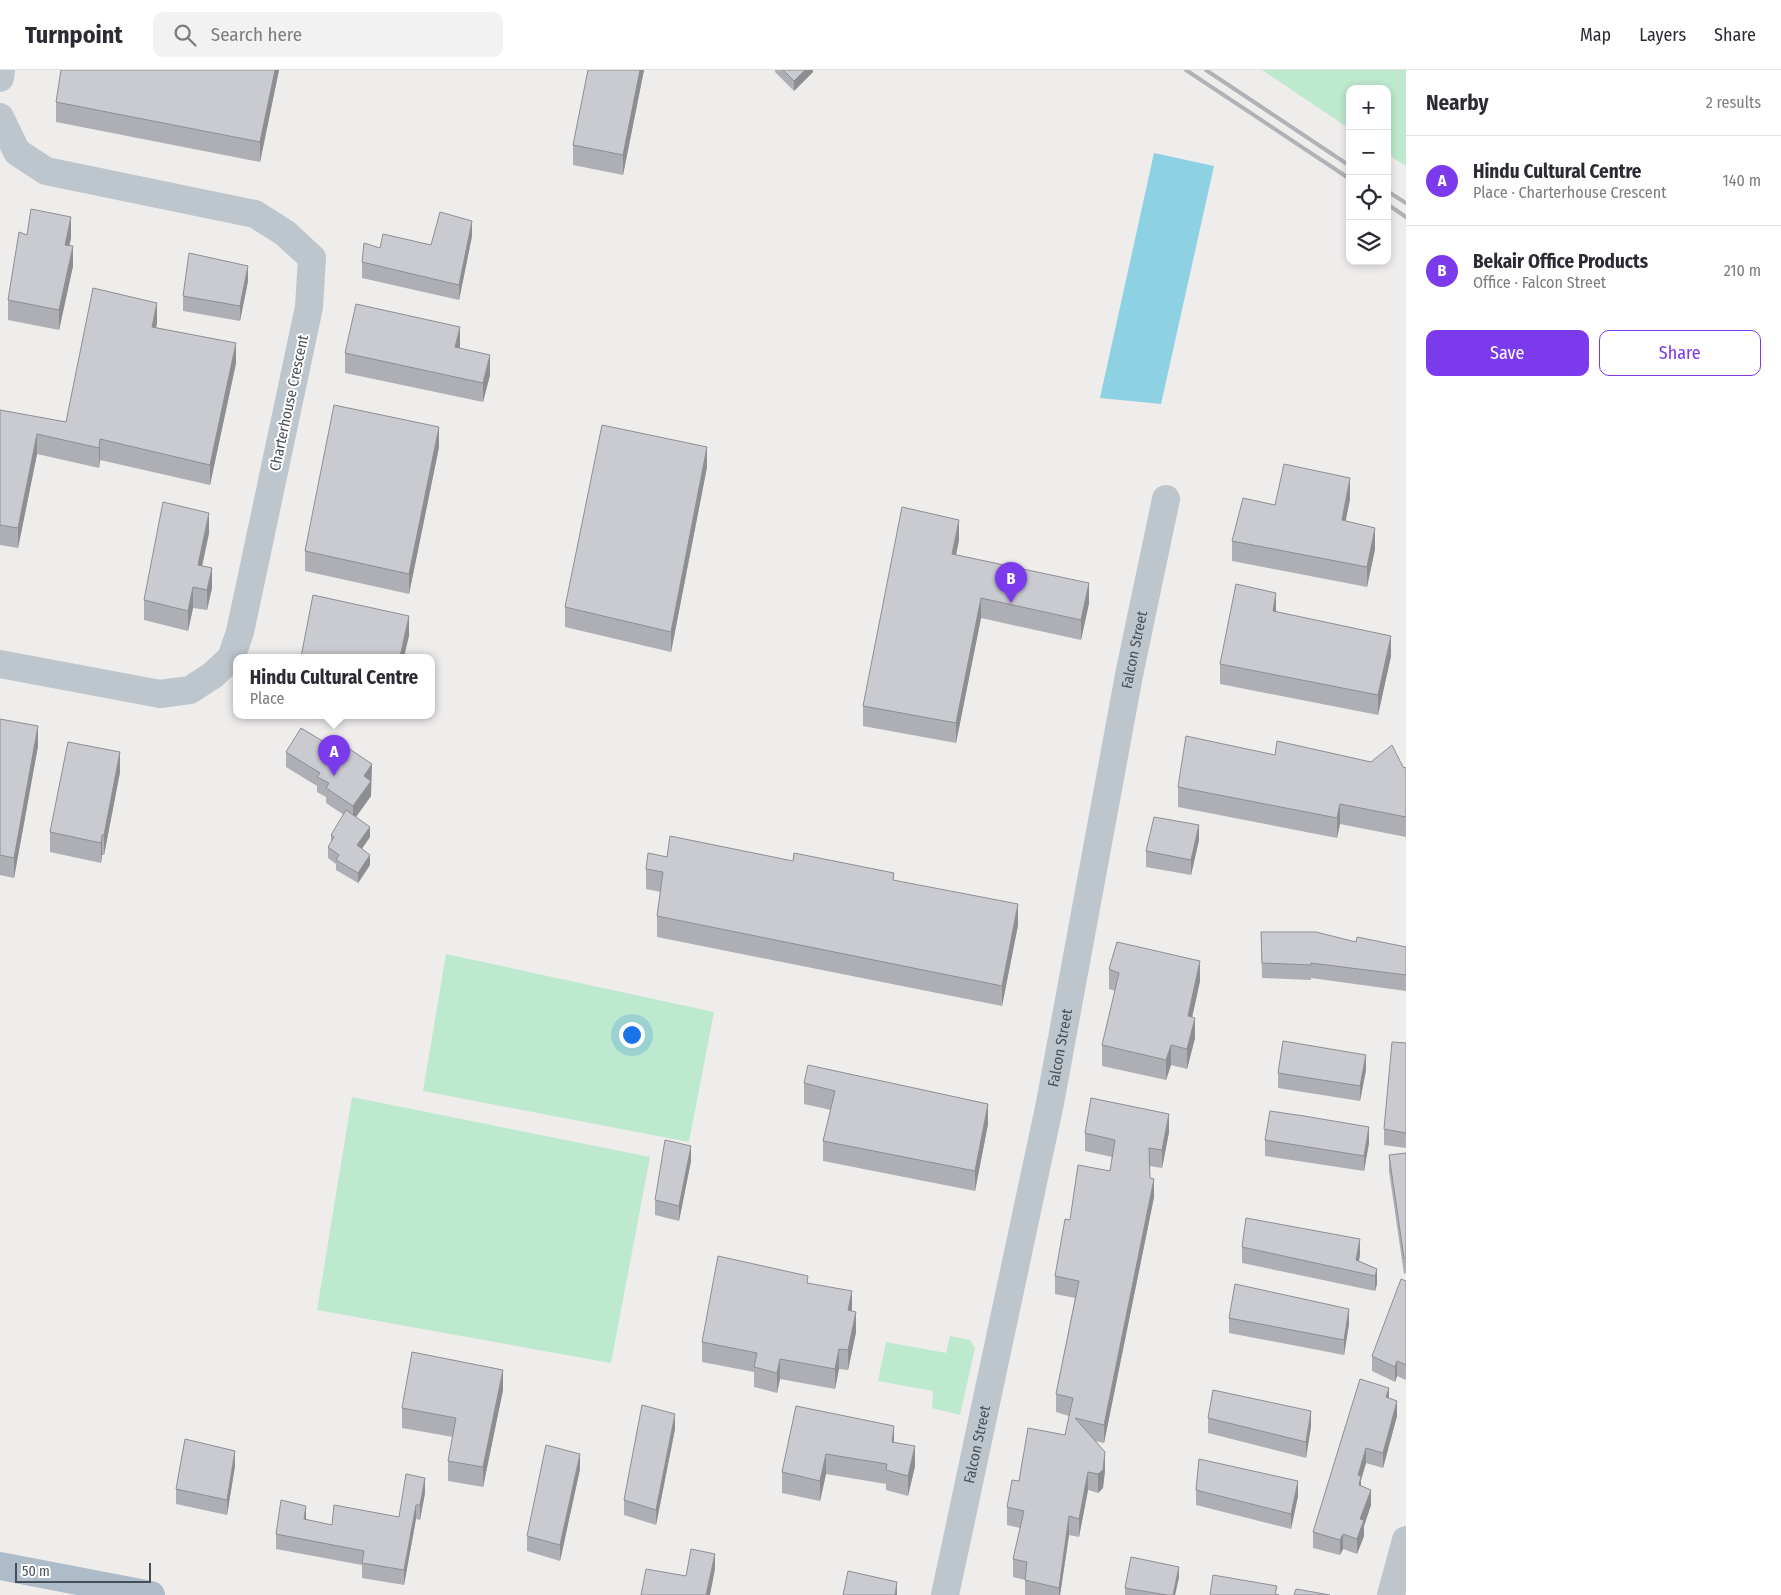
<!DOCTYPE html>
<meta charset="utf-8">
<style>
:root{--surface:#fff;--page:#f2f2f3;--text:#2b2b33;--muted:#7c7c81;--line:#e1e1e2;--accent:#7c3aed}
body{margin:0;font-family:"Fira Sans Condensed",sans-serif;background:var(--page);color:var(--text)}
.controls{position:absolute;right:15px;top:15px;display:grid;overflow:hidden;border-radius:10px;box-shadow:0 2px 8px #0003}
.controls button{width:45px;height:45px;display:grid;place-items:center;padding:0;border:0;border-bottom:1px solid var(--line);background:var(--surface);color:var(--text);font:25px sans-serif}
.scale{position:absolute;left:15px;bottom:12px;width:136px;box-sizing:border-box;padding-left:5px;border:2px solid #464f57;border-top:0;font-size:14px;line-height:18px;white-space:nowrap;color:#464f57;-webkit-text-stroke:4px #fff;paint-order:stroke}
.you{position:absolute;left:631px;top:964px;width:18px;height:18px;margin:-12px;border:4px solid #fff;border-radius:50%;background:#1a73e8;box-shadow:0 0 0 8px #1a73e833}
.badge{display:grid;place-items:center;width:32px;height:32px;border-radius:50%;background:var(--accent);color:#fff;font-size:16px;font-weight:700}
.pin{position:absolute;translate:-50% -41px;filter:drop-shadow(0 1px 2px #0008)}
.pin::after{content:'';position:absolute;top:26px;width:18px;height:15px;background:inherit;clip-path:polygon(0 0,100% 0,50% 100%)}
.popup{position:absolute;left:233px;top:584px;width:202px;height:65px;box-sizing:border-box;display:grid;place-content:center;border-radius:10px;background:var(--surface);filter:drop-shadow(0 1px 4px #0005);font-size:16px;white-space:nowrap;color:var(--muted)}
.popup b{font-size:19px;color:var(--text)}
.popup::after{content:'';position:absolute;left:50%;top:100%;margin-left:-10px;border:10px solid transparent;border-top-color:var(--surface)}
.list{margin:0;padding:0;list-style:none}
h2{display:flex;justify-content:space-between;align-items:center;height:65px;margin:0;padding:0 20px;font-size:21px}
h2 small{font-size:16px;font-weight:400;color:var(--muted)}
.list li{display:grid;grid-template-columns:32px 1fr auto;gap:15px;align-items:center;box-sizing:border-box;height:90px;padding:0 20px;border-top:1px solid var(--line)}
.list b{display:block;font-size:19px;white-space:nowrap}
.list p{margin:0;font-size:16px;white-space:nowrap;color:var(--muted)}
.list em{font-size:16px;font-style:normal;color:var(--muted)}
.actions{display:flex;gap:10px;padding:15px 20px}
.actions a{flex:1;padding:11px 0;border:1px solid var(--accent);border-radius:10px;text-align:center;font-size:18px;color:var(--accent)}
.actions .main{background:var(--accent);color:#fff}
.icon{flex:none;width:28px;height:28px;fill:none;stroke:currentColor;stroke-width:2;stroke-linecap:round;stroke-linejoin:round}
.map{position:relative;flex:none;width:1406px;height:1525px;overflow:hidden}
header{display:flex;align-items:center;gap:30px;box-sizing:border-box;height:70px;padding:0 25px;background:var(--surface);border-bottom:1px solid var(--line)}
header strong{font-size:24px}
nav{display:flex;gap:28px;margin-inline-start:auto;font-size:18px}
.search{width:350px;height:45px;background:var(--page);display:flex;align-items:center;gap:12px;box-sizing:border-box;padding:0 18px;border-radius:10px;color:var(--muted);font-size:19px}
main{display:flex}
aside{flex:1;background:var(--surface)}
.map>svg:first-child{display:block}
.green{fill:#bde9ce}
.water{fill:#8ed1e2}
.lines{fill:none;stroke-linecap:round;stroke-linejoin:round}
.minor{stroke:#bec6cd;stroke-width:28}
.major{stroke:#aebcc9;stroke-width:28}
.rail{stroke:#afb2b6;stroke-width:4}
.wall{fill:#aeafb4}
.shaded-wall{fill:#8d8e92}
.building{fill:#cacbd1;stroke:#8d8e92}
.labels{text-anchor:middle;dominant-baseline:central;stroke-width:4;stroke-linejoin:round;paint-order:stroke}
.street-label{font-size:15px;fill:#464f57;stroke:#fff}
</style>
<header>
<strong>Turnpoint</strong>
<div class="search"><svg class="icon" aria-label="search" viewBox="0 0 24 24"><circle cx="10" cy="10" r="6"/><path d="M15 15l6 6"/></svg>Search here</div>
<nav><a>Map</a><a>Layers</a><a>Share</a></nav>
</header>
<main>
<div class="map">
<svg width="1406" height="1525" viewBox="0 0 1406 1525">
<rect width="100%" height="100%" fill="#efecec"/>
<g class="green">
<polygon points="1262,0 1406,0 1406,96 1387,84 1387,19 1350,19 1350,59"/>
<polygon points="446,884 714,942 689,1072 423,1021"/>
<polygon points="352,1027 650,1087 611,1293 317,1240"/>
<polygon points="950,1266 970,1270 975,1278 960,1345 932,1338 933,1321 878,1311 886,1272 946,1283"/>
</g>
<polygon class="water" points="1154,83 1214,96 1161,334 1100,328"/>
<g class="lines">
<g class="minor">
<polyline points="0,8 1,0"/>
<polyline points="0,47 17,82 46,101 255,144 285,163 312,188 309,237 240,562 231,588 213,605 190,620 160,624 0,594"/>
<path id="s1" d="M945,1525L1050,1033L1129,605L1166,429"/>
<polyline points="1391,1525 1406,1470"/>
</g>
<polyline class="major" points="0,1496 151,1525"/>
<g class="rail">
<polyline points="1186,0 1350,109"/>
<polyline points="1206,0 1350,96"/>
<polyline points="1387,121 1406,133"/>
<polyline points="1387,134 1406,147"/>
</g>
</g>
<g class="wall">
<polygon points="279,0 260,92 56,52 56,32"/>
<polygon points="644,0 623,105 573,95 573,75"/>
<polygon points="775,0 813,0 813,2 794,21 775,2"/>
<polygon points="27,165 71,168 69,176 73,196 59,260 8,250 8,230"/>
<polygon points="472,166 459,230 362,208 362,192 380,178 431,175"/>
<polygon points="248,211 240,251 183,241 183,226"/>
<polygon points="157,253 156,257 236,293 210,415 100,390 99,398 37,384 18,478 0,475 0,476 0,340 66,352"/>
<polygon points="460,276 459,278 490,305 483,332 345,303 345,283"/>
<polygon points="439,377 409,524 305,501 305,481"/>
<polygon points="707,397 671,582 565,557 565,537"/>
<polygon points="1350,429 1345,451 1375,479 1367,517 1232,491 1232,471 1275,435"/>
<polygon points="209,463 202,496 212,518 207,540 193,538 188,561 144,550 144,530"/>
<polygon points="959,470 956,485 1089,533 1081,570 981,548 956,673 863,656 863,636"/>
<polygon points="1276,541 1391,586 1378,645 1220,614 1220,594"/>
<polygon points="0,649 38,676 14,808 0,805"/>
<polygon points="286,682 372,709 371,711 371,726 356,747 370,767 362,779 370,795 358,813 336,800 336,794 328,788 328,777 331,773 331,765 344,745 326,733 326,727 317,722 317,716 286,697"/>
<polygon points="1275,685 1371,692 1406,698 1406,767 1340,754 1337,768 1178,737 1178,717"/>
<polygon points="120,702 104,785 102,785 101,793 50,782 50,762"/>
<polygon points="1199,770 1191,805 1146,797 1146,781"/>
<polygon points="667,787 793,791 894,811 1018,855 1002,936 657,867 657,846 661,822 646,819 646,799"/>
<polygon points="1261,862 1406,877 1406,921 1311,908 1311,910 1262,908"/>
<polygon points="1109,899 1200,911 1192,947 1195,968 1187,999 1171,995 1166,1010 1102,996 1102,975 1115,921 1109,919"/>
<polygon points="1406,973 1406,1078 1384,1075 1384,1059"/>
<polygon points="1366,1000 1360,1031 1278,1018 1278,1003"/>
<polygon points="804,1013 988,1054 975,1121 823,1091 823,1071 831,1040 804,1034"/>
<polygon points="1169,1062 1162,1098 1150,1096 1150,1108 1154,1127 1104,1373 1095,1371 1105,1400 1103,1418 1098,1423 1088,1420 1079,1467 1069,1465 1060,1525 1025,1525 1025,1510 1013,1507 1013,1489 1020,1458 1007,1455 1007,1437 1019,1411 1065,1365 1069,1346 1056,1342 1056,1324 1075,1228 1055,1224 1055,1206 1070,1150 1110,1101 1112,1087 1085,1081 1085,1063"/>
<polygon points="1265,1070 1369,1073 1364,1101 1265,1086"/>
<polygon points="1406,1083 1406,1203 1404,1204 1389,1101 1389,1085"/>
<polygon points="691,1091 679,1151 655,1145 655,1130"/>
<polygon points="1242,1177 1360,1184 1359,1191 1377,1199 1377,1214 1375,1221 1242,1193"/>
<polygon points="1406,1211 1406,1310 1397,1306 1395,1312 1372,1301 1372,1286"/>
<polygon points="808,1213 852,1241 856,1262 848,1300 839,1299 835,1319 780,1309 777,1323 754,1317 754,1302 702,1292 702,1272"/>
<polygon points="1229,1248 1349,1254 1344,1285 1229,1263"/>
<polygon points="503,1320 483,1417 448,1411 448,1391 453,1367 402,1358 402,1338"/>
<polygon points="1389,1328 1397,1346 1383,1398 1366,1393 1361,1410 1361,1416 1371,1435 1364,1456 1364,1466 1357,1484 1343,1479 1340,1485 1313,1478 1313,1462"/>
<polygon points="796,1336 894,1373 915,1396 908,1426 886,1420 886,1414 826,1404 820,1431 782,1423 782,1402"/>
<polygon points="1208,1348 1311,1356 1306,1388 1208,1363"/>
<polygon points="675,1359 656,1455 624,1445 624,1430"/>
<polygon points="235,1396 227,1445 176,1434 176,1419"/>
<polygon points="580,1399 560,1491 527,1481 527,1466"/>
<polygon points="1196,1420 1298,1426 1291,1459 1196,1435"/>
<polygon points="425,1423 420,1450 416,1449 404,1515 362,1508 362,1495 276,1479 276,1464 332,1455 399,1447"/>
<polygon points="1179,1507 1175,1525 1125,1525 1125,1518"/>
</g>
<g class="shaded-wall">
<polygon points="275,0 279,0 260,92 260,72"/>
<polygon points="640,0 644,0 623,105 623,85"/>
<polygon points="805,0 813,0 813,2 794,21 794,11"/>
<polygon points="71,147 71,168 65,195 65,175"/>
<polygon points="472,151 472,166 459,230 459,215"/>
<polygon points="73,176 73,196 59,260 59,240"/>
<polygon points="248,196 248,211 240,251 240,236"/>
<polygon points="157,233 157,253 152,277 152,257"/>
<polygon points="460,257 460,276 455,297 455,277"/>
<polygon points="236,273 236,293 210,415 210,395"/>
<polygon points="490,285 490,305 483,332 483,313"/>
<polygon points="439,357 439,377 409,524 409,504"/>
<polygon points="37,364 37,384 18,478 18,458"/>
<polygon points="100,369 100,390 99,398 99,378"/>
<polygon points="707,377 707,397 671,582 671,562"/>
<polygon points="1350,408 1350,429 1342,470 1342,450"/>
<polygon points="209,443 209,463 198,515 198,495"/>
<polygon points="959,450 959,470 952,504 952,484"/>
<polygon points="1375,458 1375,479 1367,517 1367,497"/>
<polygon points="212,498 212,518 207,540 207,520"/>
<polygon points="1089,513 1089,533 1081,570 1081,550"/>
<polygon points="193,517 193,538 188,561 188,541"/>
<polygon points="1276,523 1276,543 1273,541"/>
<polygon points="981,528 981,548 956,673 956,653"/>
<polygon points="409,546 409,566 404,587 400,587"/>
<polygon points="1391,566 1391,586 1378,645 1378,625"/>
<polygon points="38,656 38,676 14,808 14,788"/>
<polygon points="120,682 120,702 104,785 104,765"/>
<polygon points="372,694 371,726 353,751 353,736 364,706"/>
<polygon points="1340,734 1340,754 1337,768 1337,748"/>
<polygon points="1199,755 1199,770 1191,805 1191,790"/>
<polygon points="370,757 370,767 357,785 357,775"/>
<polygon points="102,765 102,785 101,793 101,773"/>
<polygon points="370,785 370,795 358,813 358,803"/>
<polygon points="1018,834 1018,855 1002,936 1002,916"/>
<polygon points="1200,891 1200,911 1188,966 1188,946"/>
<polygon points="1195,948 1195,968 1187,999 1187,979"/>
<polygon points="1171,975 1171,995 1166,1010 1166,990"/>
<polygon points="1366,985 1366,1000 1360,1031 1360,1016"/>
<polygon points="988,1034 988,1054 975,1121 975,1101"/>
<polygon points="1169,1044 1169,1062 1162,1098 1162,1080"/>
<polygon points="1369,1057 1369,1073 1364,1101 1364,1086"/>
<polygon points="691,1076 691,1091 679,1151 679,1136"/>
<polygon points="1154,1109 1154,1127 1104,1373 1104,1355"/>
<polygon points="1360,1169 1360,1184 1357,1202 1356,1190"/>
<polygon points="1377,1199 1377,1214 1375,1221 1375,1206"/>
<polygon points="852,1221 852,1241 848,1240"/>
<polygon points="1349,1239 1349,1254 1344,1285 1344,1270"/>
<polygon points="856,1242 856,1262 848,1300 848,1280"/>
<polygon points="839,1279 839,1299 835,1319 835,1299"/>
<polygon points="780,1289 780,1309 777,1323 777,1303"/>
<polygon points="1397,1291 1397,1306 1395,1312 1395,1297"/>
<polygon points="503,1300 503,1320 483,1417 483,1397"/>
<polygon points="1389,1318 1389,1334 1386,1327"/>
<polygon points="1397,1331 1397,1346 1383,1398 1383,1383"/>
<polygon points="1311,1341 1311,1356 1306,1388 1306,1372"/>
<polygon points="675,1344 675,1359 656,1455 656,1440"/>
<polygon points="894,1356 894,1376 892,1372"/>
<polygon points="915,1376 915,1396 908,1426 908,1406"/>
<polygon points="1366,1378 1366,1393 1361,1410 1361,1421 1359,1430 1358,1405"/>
<polygon points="235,1381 235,1396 227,1445 227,1430"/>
<polygon points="1105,1382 1105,1400 1103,1418 1098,1423 1098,1404"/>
<polygon points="580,1384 580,1399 560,1491 560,1475"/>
<polygon points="826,1384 826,1404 820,1431 820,1411"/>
<polygon points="1088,1402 1088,1420 1079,1467 1079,1449"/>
<polygon points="425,1408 425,1423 420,1450 420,1435"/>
<polygon points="1298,1411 1298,1426 1291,1459 1291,1444"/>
<polygon points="1371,1420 1371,1435 1364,1456 1364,1466 1357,1484 1357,1469 1360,1449"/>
<polygon points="416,1435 416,1449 404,1515 404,1500"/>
<polygon points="306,1436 306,1451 304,1449"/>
<polygon points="1069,1446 1069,1465 1060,1525 1059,1525 1059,1518"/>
<polygon points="1343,1464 1343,1479 1340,1485 1340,1470"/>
<polygon points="715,1484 715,1499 710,1525 706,1525"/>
<polygon points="1179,1497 1179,1507 1175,1525 1173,1525"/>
<polygon points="897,1512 897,1525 895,1525"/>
</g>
<g class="building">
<polygon points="61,0 275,0 260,72 56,32"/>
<polygon points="588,0 640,0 623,85 573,75"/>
<polygon points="783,0 805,0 794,11"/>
<polygon points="31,139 71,147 65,175 73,176 59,240 8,230 19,162 27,165"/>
<polygon points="440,142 472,151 459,215 362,192 364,173 380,178 383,164 431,175"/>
<polygon points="189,183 248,196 240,236 183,226"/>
<polygon points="93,218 157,233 152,257 236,273 210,395 100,369 99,378 37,364 18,458 0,455 0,456 0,340 66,352"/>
<polygon points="356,234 460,257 455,277 490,285 483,313 345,283"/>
<polygon points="334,335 439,357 409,504 305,481"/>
<polygon points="602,355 707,377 671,562 565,537"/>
<polygon points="1284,394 1350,408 1342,450 1375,458 1367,497 1232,471 1243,428 1275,435"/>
<polygon points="163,432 209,443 198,495 212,498 207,520 193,517 188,541 144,530"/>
<polygon points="902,437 959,450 952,484 1089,513 1081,550 981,528 956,653 863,636"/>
<polygon points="1236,514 1276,523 1273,541 1391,566 1378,625 1220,594"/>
<polygon points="313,525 409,546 400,587 301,587"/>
<polygon points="0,649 38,656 14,788 0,785"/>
<polygon points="301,658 334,678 339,672 372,694 364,706 371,711 353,736 326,718 329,713 317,707 320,703 286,682"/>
<polygon points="1186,666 1275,685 1277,671 1371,692 1392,675 1403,697 1406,698 1406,747 1340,734 1337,748 1178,717"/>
<polygon points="68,672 120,682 104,765 102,765 101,773 50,762"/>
<polygon points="346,740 370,757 357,775 370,785 358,803 336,790 339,785 328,777 334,767 331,765"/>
<polygon points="1154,747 1199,755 1191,790 1146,781"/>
<polygon points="670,766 793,791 794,783 894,803 893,810 1018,834 1002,916 657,846 663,802 646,799 648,783 667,787"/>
<polygon points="1261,862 1316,862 1356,872 1357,867 1406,877 1406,905 1311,893 1311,895 1262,893"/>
<polygon points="1117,872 1200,891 1188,946 1195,948 1187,979 1171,975 1166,990 1102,975 1119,903 1109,899"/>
<polygon points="1283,971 1366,985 1360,1016 1278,1003"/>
<polygon points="1392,972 1406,973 1406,1063 1384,1059"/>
<polygon points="808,995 988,1034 975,1101 823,1071 835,1021 804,1013"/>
<polygon points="1091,1028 1169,1044 1162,1080 1149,1078 1150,1108 1154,1109 1104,1355 1075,1348 1105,1382 1103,1400 1098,1404 1088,1402 1079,1449 1069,1446 1059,1518 1025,1510 1027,1492 1013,1489 1024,1441 1007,1437 1012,1410 1019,1411 1028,1358 1065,1365 1073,1328 1056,1324 1079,1211 1055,1206 1065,1149 1070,1150 1078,1095 1110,1101 1115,1070 1085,1063"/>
<polygon points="1270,1041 1304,1046 1369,1057 1364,1086 1265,1070"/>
<polygon points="665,1070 691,1076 679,1136 655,1130"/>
<polygon points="1406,1083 1406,1188 1404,1188 1389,1085"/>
<polygon points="1246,1148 1360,1169 1356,1190 1377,1199 1375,1206 1242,1177"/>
<polygon points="718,1186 808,1206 807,1213 852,1221 848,1240 856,1242 848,1280 839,1279 835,1299 780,1289 777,1303 754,1297 757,1283 702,1272"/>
<polygon points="1401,1209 1406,1211 1406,1295 1397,1291 1395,1297 1372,1286"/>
<polygon points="1235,1214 1349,1239 1344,1270 1229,1248"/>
<polygon points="412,1282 503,1300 483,1397 448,1391 456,1348 402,1338"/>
<polygon points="1360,1309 1389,1318 1386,1327 1397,1331 1383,1383 1366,1378 1358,1405 1361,1406 1359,1415 1371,1420 1360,1449 1364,1450 1357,1469 1343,1464 1340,1470 1313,1462"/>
<polygon points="1213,1320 1311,1341 1306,1372 1208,1348"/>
<polygon points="642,1335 675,1344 656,1440 624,1430"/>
<polygon points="796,1336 894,1356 892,1372 915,1376 908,1406 886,1400 887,1394 826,1384 820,1411 782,1402"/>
<polygon points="185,1369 235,1381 227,1430 176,1419"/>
<polygon points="546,1375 580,1384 560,1475 527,1466"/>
<polygon points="1199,1389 1298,1411 1291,1444 1196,1420"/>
<polygon points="406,1404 425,1408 420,1435 416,1435 404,1500 362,1493 364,1481 276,1464 281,1430 306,1436 304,1449 332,1455 334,1435 399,1447"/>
<polygon points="691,1479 715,1484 706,1525 641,1525 646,1499 686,1506"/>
<polygon points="1131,1487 1179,1497 1173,1525 1167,1525 1125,1518"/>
<polygon points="848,1501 897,1512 895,1525 843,1525"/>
<polygon points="1213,1505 1277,1516 1275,1524 1279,1525 1210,1525"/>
<polygon points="1296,1519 1330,1525 1294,1525"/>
</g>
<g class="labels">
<g class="street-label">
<text transform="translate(289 333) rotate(-78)">Charterhouse Crescent</text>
<text stroke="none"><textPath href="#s1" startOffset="964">Falcon Street</textPath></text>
<text stroke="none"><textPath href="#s1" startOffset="559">Falcon Street</textPath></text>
<text stroke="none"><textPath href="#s1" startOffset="154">Falcon Street</textPath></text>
</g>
</g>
</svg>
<div class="controls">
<button>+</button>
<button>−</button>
<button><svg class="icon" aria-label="locate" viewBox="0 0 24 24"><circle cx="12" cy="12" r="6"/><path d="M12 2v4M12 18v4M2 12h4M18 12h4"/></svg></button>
<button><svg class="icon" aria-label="layers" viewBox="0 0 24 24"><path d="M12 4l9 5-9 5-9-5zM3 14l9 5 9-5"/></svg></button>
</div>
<div class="scale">50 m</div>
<div class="you"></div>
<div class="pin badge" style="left:334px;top:706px">A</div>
<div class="popup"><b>Hindu Cultural Centre</b>Place</div>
<div class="pin badge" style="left:1011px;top:533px">B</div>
</div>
<aside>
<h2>Nearby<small>2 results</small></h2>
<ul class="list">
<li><span class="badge">A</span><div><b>Hindu Cultural Centre</b><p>Place · Charterhouse Crescent</p></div><em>140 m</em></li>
<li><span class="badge">B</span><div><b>Bekair Office Products</b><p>Office · Falcon Street</p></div><em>210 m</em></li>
</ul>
<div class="actions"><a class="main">Save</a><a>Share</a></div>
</aside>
</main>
